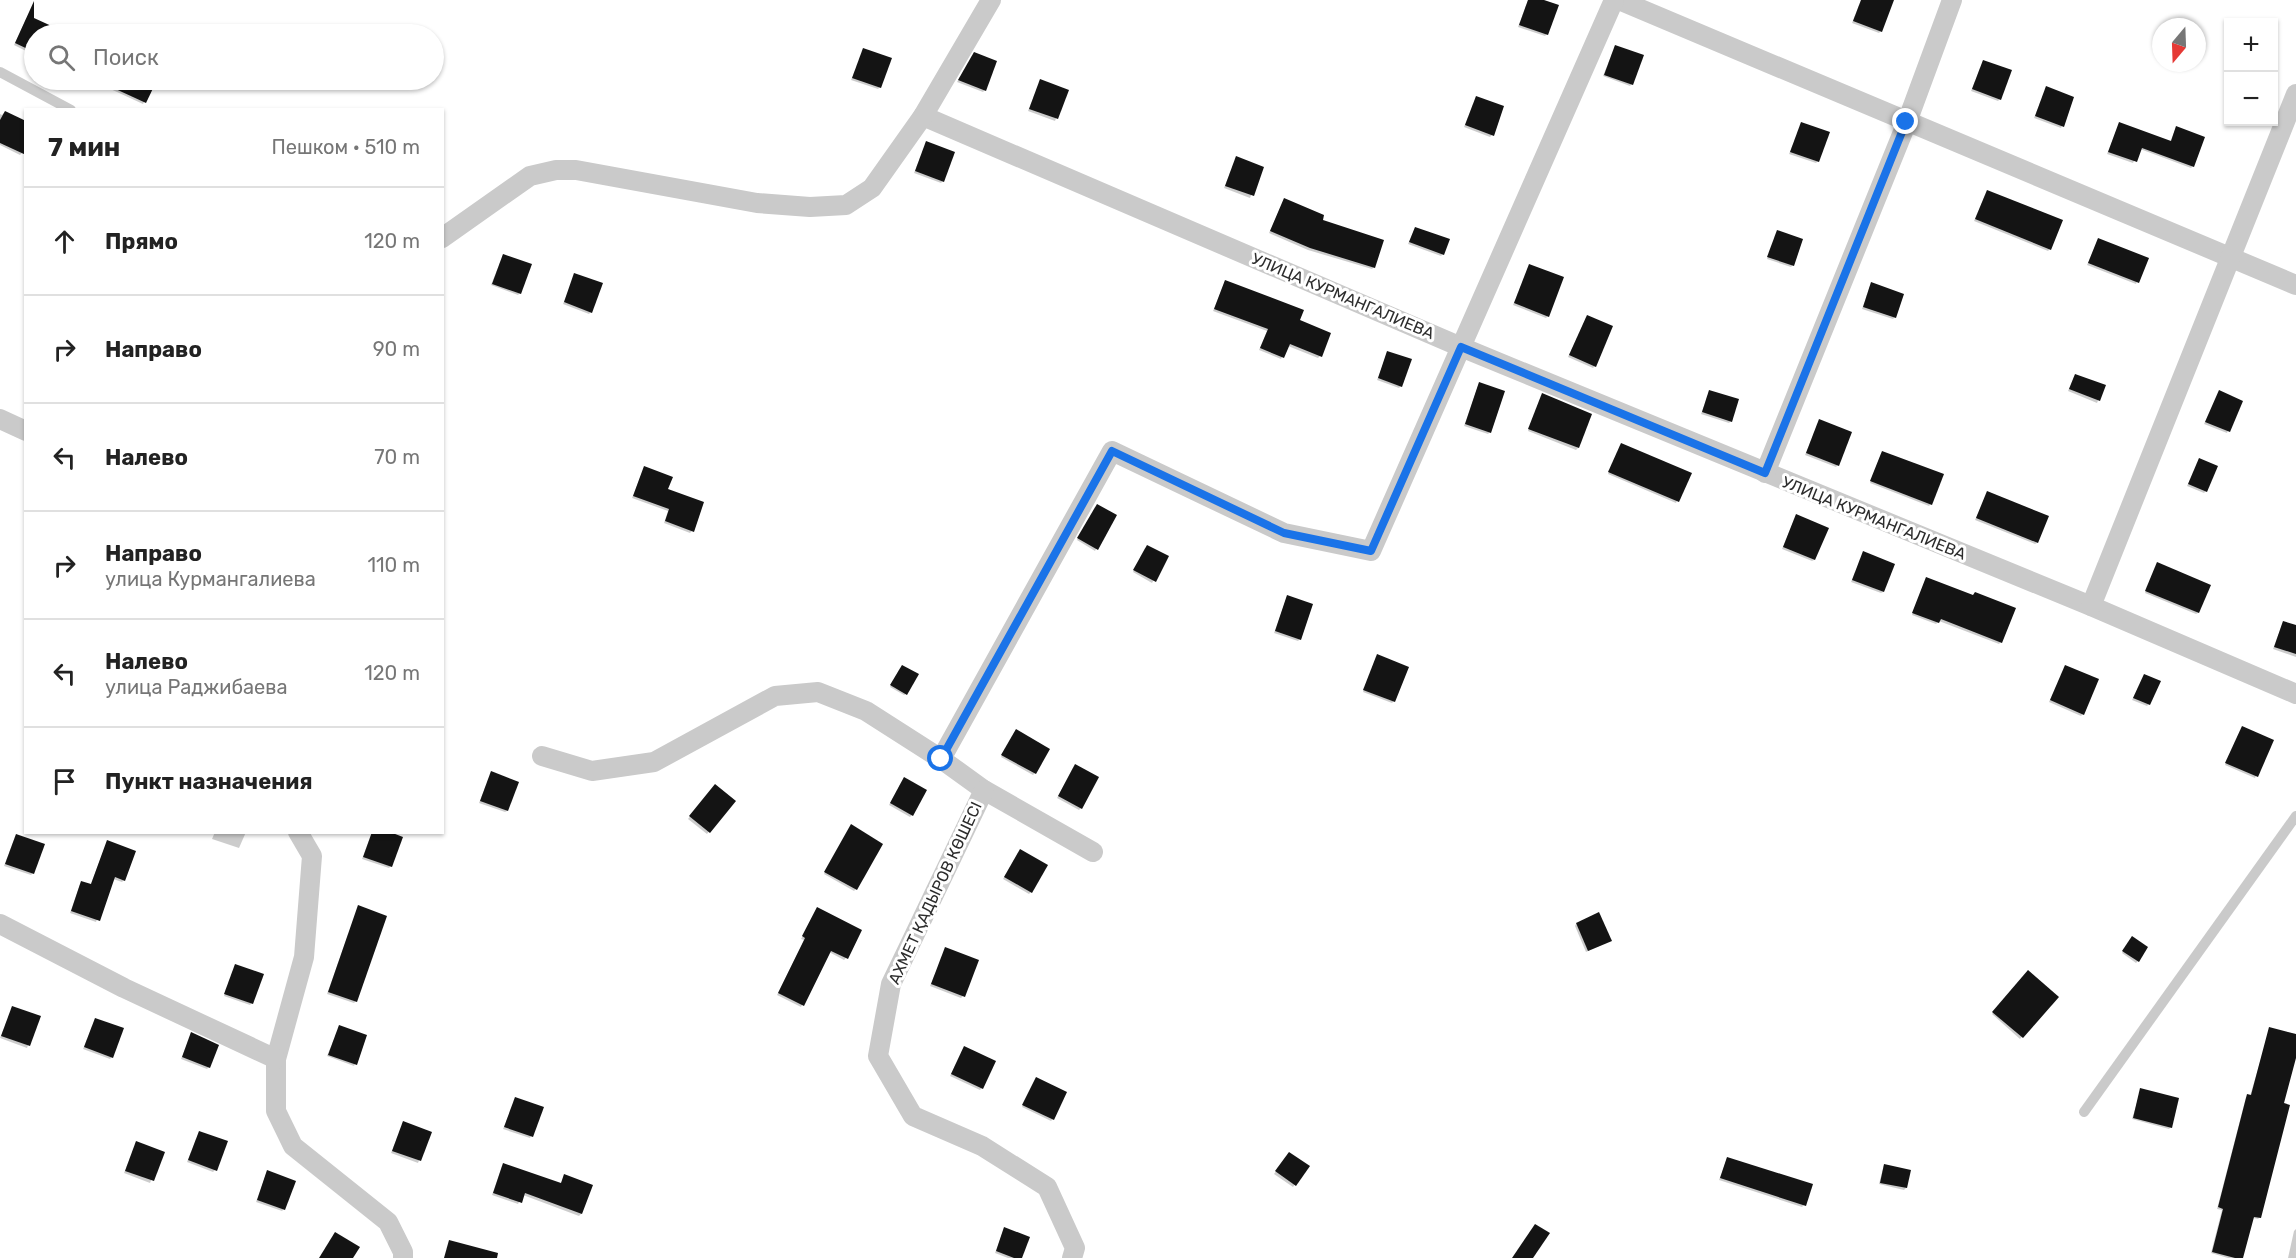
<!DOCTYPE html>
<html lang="ru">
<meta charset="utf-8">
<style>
:root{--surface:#fff;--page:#f2f2f2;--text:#222;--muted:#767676;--line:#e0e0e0}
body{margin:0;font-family:Rubik,sans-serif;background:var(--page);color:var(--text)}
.controls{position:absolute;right:18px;top:18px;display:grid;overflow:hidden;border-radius:0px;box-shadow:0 2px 4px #0004}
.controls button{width:54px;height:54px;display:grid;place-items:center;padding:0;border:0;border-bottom:2px solid var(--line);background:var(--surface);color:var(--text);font:30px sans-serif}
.compass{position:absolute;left:2152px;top:18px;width:54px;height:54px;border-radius:50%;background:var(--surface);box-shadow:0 2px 4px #0004;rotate:199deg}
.stop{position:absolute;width:18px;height:18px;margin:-14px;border:4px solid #1a73e8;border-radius:50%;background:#fff}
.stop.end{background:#1a73e8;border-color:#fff;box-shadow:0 2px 6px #0008}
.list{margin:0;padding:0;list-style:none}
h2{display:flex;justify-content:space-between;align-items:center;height:78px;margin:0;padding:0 24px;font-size:26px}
h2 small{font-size:20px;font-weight:400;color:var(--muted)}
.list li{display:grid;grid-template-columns:39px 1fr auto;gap:18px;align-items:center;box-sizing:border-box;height:108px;padding:0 24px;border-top:2px solid var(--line)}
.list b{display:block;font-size:22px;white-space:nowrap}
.list p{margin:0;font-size:20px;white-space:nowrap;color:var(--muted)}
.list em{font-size:20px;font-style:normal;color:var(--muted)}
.icon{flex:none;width:33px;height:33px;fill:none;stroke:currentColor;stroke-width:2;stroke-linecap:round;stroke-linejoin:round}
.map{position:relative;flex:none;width:2296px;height:1258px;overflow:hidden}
.search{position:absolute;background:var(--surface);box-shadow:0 2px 4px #0004;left:24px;top:24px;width:420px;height:66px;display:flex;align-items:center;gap:15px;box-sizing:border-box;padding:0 21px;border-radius:33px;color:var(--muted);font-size:22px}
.panel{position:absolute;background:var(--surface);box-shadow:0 2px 4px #0004;left:24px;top:108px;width:420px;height:726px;border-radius:0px}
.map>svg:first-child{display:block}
.shadow{fill:#0003}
.building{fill:#141414}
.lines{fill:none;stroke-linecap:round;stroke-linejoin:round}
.service{stroke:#cacaca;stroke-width:10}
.minor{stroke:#cacaca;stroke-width:20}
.route{stroke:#1a73e8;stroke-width:8}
.labels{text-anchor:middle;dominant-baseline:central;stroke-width:6;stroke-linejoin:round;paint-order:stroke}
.street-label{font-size:16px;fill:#2d2d2d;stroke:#fff}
</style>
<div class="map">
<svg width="2296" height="1258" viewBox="0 0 2296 1258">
<rect width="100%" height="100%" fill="#fff"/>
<g class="shadow">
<polygon points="1528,0 1539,0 1547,34 1545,36 1518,27"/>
<polygon points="1861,0 1883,0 1881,31 1879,33 1852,23"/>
<polygon points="26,19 58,31 56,34 34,34 34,55 14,45"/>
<polygon points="1615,46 1632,84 1630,86 1603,76"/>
<polygon points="864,50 880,87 878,89 851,80"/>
<polygon points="973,56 985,90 983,92 957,82"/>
<polygon points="1983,61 2000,99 1998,101 1971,91"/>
<polygon points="75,80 91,80 87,85"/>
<polygon points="91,80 156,80 143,104"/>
<polygon points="1040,81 1067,91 1055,121 1028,111"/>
<polygon points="2046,88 2062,126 2061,128 2034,118"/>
<polygon points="1476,97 1492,135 1490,137 1464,127"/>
<polygon points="5,112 22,153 20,155 0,145 0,114 2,115"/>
<polygon points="1802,123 1818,161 1816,163 1789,154"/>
<polygon points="2119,124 2170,142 2175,130 2193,166 2191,168 2140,149 2133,163 2107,154"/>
<polygon points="926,143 943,181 941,183 914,173"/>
<polygon points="1236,158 1262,168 1250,198 1224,188"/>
<polygon points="1987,191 2050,249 2048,251 1974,221"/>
<polygon points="1283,202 1321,221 1374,267 1372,269 1308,250 1269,233"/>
<polygon points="1415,228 1443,254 1441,256 1408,244"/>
<polygon points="1777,232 1793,265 1791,267 1767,259"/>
<polygon points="2097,242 2147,259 2136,284 2087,265"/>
<polygon points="503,255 520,293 518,295 491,285"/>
<polygon points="1529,266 1548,316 1546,318 1513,305"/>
<polygon points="575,274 591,312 589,314 563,304"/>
<polygon points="1225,281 1298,321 1320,356 1318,358 1288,346 1281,359 1259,350 1267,331 1213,311"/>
<polygon points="1870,286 1895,317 1893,319 1862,309"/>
<polygon points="1587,316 1595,366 1593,368 1568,357"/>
<polygon points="1388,352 1401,386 1399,388 1377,380"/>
<polygon points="2074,377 2104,386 2097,403 2068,391"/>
<polygon points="1478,386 1490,432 1488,434 1464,426"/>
<polygon points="1709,392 1731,421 1729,423 1701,414"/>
<polygon points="2219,392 2241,402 2227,433 2204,424"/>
<polygon points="1542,395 1578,448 1576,450 1528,431"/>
<polygon points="1818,423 1838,465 1836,467 1805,455"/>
<polygon points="1621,444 1690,474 1676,503 1608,474"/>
<polygon points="1881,454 1931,504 1929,506 1870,483"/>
<polygon points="2199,460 2206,491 2204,493 2187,486"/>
<polygon points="643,470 666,490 692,531 690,533 664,523 668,511 632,498"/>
<polygon points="1987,493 2037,543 2035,544 1975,520"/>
<polygon points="1095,507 1096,549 1095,551 1077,540"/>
<polygon points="1795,518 1814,560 1812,561 1782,549"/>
<polygon points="1145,548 1167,557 1152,583 1133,572"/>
<polygon points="1863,553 1883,592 1881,593 1851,582"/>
<polygon points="2156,566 2198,613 2196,614 2145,593"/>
<polygon points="1925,581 2001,642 1999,644 1939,621 1936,624 1912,615"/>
<polygon points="1287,597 1300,639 1298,641 1274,633"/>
<polygon points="2283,622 2296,627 2296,657 2273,649"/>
<polygon points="1376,658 1394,701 1392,703 1363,692"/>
<polygon points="2065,667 2083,714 2081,716 2049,702"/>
<polygon points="900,668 906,694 904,695 890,687"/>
<polygon points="2144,676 2149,704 2147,706 2132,700"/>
<polygon points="2242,728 2272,741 2255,778 2225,765"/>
<polygon points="1014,733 1035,773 1033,775 1001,757"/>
<polygon points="1073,768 1081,808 1079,810 1057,798"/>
<polygon points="491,773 507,811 505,812 479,803"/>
<polygon points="902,781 912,815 910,817 889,805"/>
<polygon points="715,786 734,801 707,834 688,819"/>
<polygon points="850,828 856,889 854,891 824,874"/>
<polygon points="215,832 246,832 239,848 212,839"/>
<polygon points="372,832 391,866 389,868 362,859"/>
<polygon points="15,837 33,873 31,875 4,866"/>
<polygon points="107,842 124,880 122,882 113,879 96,922 70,913 80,884 90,886"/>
<polygon points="1018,853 1031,892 1029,894 1003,879"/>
<polygon points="358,907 356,1001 354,1003 327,994"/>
<polygon points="816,911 846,958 844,960 829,952 801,1007 777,995 804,940 801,939"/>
<polygon points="1576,924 1608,942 1586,952 1575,926"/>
<polygon points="2130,940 2138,961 2136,963 2122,953"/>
<polygon points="946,948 963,996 961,998 930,986"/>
<polygon points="234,968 252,1003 250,1005 224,996"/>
<polygon points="2028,972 2057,997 2020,1039 1992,1014"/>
<polygon points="12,1008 39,1017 27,1048 0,1038"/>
<polygon points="95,1019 112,1057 110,1059 83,1049"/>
<polygon points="339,1027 355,1064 354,1066 327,1056"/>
<polygon points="2270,1028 2296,1035 2296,1052 2282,1104 2260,1217 2258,1219 2253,1218 2242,1258 2228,1258 2211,1253 2222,1210 2217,1209 2246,1097 2250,1096"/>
<polygon points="191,1034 209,1067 207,1069 181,1059"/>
<polygon points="963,1049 982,1088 980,1090 950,1076"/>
<polygon points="1036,1078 1053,1119 1051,1121 1022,1107"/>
<polygon points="2141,1090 2171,1127 2169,1129 2132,1119"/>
<polygon points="515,1099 531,1136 530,1138 503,1129"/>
<polygon points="403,1123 430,1133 418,1163 391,1153"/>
<polygon points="199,1132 215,1170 213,1172 187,1162"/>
<polygon points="136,1143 163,1153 150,1183 124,1173"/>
<polygon points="1287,1156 1308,1167 1293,1187 1274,1174"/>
<polygon points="1727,1158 1811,1185 1804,1205 1802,1207 1719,1180"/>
<polygon points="1884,1165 1906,1188 1904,1190 1879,1184"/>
<polygon points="502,1166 560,1185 565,1176 591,1185 581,1214 579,1216 523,1195 518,1204 492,1195"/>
<polygon points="266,1174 284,1209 282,1211 256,1202"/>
<polygon points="2296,1229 2296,1258 2288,1258 2294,1231"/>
<polygon points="1003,1231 1020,1258 1008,1258 995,1253"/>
</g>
<g class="building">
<polygon points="1528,0 1544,0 1559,5 1548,35 1519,25"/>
<polygon points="1861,0 1894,0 1882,32 1853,21"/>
<polygon points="34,1 34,18 69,34 34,34 34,52 15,43"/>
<polygon points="1615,45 1644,55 1633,85 1604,75"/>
<polygon points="863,48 892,58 881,88 852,78"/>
<polygon points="974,52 997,61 986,91 958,80"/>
<polygon points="1983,60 2012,70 2001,100 1972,89"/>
<polygon points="1040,79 1069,90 1058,119 1029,109"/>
<polygon points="96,80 157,80 146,103"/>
<polygon points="2046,86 2074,97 2064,127 2035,116"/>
<polygon points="1476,96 1504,106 1494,136 1465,125"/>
<polygon points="5,111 26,121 26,155 0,143 0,120"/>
<polygon points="1801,122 1830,132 1819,162 1790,152"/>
<polygon points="2119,122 2171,141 2176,126 2205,137 2194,167 2142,148 2137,162 2108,152"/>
<polygon points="926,141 955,152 944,182 915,171"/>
<polygon points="1236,156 1264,167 1254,196 1225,186"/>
<polygon points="1987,190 2063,220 2051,250 1975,219"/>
<polygon points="1284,198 1324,215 1323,220 1384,240 1375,268 1310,248 1270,231"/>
<polygon points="1415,227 1450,239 1444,255 1409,242"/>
<polygon points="1777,230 1803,239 1794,266 1767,257"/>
<polygon points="2098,238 2149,258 2139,283 2088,263"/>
<polygon points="503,254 532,264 521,294 492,284"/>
<polygon points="1529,264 1564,277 1549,317 1514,303"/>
<polygon points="574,273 603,283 592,313 564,302"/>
<polygon points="1225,280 1304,310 1300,320 1331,333 1322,357 1290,344 1284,358 1260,348 1268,329 1214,309"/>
<polygon points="1871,282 1904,294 1896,318 1863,307"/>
<polygon points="1587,315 1613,326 1596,367 1569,355"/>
<polygon points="1387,351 1412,359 1402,387 1378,378"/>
<polygon points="2075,374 2106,385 2100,401 2069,389"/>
<polygon points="1479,382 1505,391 1491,433 1465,424"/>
<polygon points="1709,390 1739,399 1732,422 1702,412"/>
<polygon points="2219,390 2243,401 2230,432 2205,422"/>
<polygon points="1542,393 1592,414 1579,448 1528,429"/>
<polygon points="1819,419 1852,432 1839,466 1806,453"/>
<polygon points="1621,443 1692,473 1679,502 1608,472"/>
<polygon points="1882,451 1944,474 1932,505 1870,481"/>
<polygon points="2199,458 2218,466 2207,492 2188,484"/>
<polygon points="644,466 673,477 668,489 704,502 694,532 665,521 669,509 633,496"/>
<polygon points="1987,491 2049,516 2038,543 1976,518"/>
<polygon points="1097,504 1117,515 1098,550 1077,538"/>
<polygon points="1796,514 1829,528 1815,560 1783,547"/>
<polygon points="1147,545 1169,556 1156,582 1133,570"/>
<polygon points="1863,551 1895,564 1884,592 1852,580"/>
<polygon points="2157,562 2211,585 2199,613 2145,591"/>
<polygon points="1926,577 1973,595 1975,592 2016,608 2002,643 1941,619 1939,623 1912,613"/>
<polygon points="1287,595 1313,604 1301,640 1275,631"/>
<polygon points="2283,621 2296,625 2296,654 2274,647"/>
<polygon points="1377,654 1409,667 1395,702 1363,690"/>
<polygon points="902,665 919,674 907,695 890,685"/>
<polygon points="2065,665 2099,679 2084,715 2050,700"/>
<polygon points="2144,674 2161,681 2150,705 2133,698"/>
<polygon points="2242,726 2274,740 2258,777 2225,763"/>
<polygon points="1016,729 1050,749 1036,774 1001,755"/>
<polygon points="1075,764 1099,777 1082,809 1058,796"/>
<polygon points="491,771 519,782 508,811 480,801"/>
<polygon points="904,777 927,790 913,816 890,803"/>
<polygon points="715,784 736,801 710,833 689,816"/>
<polygon points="851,824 883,844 857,890 824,872"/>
<polygon points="372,832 390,832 403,837 392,867 363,857"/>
<polygon points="16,834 45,844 34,874 5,864"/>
<polygon points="107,840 136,851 125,881 115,877 100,921 71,911 81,881 91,884"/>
<polygon points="1020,849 1048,865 1032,893 1004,877"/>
<polygon points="358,905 387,916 357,1002 328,992"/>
<polygon points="817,907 862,930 848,959 831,951 804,1006 778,993 805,938 802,936"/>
<polygon points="1599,912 1612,941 1588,951 1576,923"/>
<polygon points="2132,936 2148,947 2139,962 2122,951"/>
<polygon points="945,947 979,960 965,997 931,984"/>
<polygon points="235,964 264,974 253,1004 224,994"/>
<polygon points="2028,970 2059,997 2023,1038 1992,1012"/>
<polygon points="12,1006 41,1016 30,1046 1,1036"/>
<polygon points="95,1018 124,1028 113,1058 84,1047"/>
<polygon points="339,1025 367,1035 357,1065 328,1055"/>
<polygon points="2269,1027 2296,1034 2296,1058 2284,1103 2290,1105 2261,1218 2254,1217 2243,1258 2235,1258 2212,1252 2223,1209 2218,1207 2247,1094 2251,1095"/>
<polygon points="191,1032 219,1045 210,1068 182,1057"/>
<polygon points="964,1046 996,1061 983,1089 951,1074"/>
<polygon points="1036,1077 1067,1092 1054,1120 1022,1105"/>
<polygon points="2140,1088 2179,1098 2172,1128 2133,1118"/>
<polygon points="515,1097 544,1107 533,1137 504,1127"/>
<polygon points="403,1121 432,1132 421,1161 392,1151"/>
<polygon points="199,1131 228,1141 217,1171 188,1160"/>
<polygon points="136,1141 165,1152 154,1181 125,1171"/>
<polygon points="1289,1152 1310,1166 1296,1186 1275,1171"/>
<polygon points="1727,1157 1813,1184 1806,1206 1720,1178"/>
<polygon points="503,1163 561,1183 564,1174 593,1185 582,1214 525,1193 522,1203 493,1193"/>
<polygon points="1884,1164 1911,1170 1907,1188 1880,1183"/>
<polygon points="267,1170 296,1181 285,1210 257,1200"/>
<polygon points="1535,1224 1550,1233 1533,1258 1512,1258"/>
<polygon points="1004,1227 1030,1237 1022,1258 1014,1258 996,1251"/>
<polygon points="335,1232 360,1247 353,1258 319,1258"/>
<polygon points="449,1240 498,1253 497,1258 444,1258"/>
</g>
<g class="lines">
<g class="service">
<polyline points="0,72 71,110"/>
<polyline points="2084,1112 2296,816"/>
</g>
<g class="minor">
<polyline points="1619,0 2296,285"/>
<polyline points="923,116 1461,347 2091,606 2296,694"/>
<polyline points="442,238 530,176 556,170 576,170 757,203 810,207 846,205 872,188 923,116 991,0"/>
<polyline points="0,419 26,431"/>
<polyline points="1765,473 1907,122 1952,0"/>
<polyline points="2091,606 2296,94"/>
<polyline points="542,756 592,771 654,762 775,696 818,692 866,711 941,759 984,790 1093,852"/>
<polyline points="941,759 1112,451 1284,533 1371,551 1614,0"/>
<polyline points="984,790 891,984 878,1056 913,1116 982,1146 1047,1187 1075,1248 1072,1258"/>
<polyline points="298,832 312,856 304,957 276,1059 276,1111 293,1146 388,1222 403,1252 403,1258"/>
<polyline points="0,924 124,988 276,1059"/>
</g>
</g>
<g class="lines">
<polyline class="route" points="941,759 1112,451 1284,533 1371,551 1461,347 1765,473 1906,122"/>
</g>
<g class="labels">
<g class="street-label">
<text transform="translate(1343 296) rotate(23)">УЛИЦА КУРМАНГАЛИЕВА</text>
<text transform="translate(1874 518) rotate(22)">УЛИЦА КУРМАНГАЛИЕВА</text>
<text transform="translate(935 893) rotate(-65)">АХМЕТ ҚАДЫРОВ КӨШЕСІ</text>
</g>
</g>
</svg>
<div class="controls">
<button>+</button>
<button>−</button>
</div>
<svg class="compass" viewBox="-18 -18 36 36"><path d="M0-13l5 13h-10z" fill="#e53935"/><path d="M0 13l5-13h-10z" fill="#767676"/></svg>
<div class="stop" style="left:941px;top:759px"></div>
<div class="stop end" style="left:1906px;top:122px"></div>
<div class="search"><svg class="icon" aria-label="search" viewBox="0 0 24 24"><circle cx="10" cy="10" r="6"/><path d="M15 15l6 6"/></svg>Поиск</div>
<section class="panel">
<h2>7 мин<small>Пешком · 510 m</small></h2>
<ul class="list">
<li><svg class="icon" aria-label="ahead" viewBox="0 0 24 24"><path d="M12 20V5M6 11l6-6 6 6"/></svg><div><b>Прямо</b></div><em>120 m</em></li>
<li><svg class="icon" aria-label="right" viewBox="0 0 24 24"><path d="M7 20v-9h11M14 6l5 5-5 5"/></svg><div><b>Направо</b></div><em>90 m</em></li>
<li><svg class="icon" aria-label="left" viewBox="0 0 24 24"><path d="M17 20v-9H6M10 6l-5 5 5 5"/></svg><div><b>Налево</b></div><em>70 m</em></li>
<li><svg class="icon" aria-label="right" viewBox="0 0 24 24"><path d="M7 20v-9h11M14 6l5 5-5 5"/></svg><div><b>Направо</b><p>улица Курмангалиева</p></div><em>110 m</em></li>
<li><svg class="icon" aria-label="left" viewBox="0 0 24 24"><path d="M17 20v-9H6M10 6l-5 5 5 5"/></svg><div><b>Налево</b><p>улица Раджибаева</p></div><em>120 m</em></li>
<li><svg class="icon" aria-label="arrive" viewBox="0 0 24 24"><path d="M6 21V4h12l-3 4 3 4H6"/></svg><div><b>Пункт назначения</b></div></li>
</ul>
</section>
</div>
